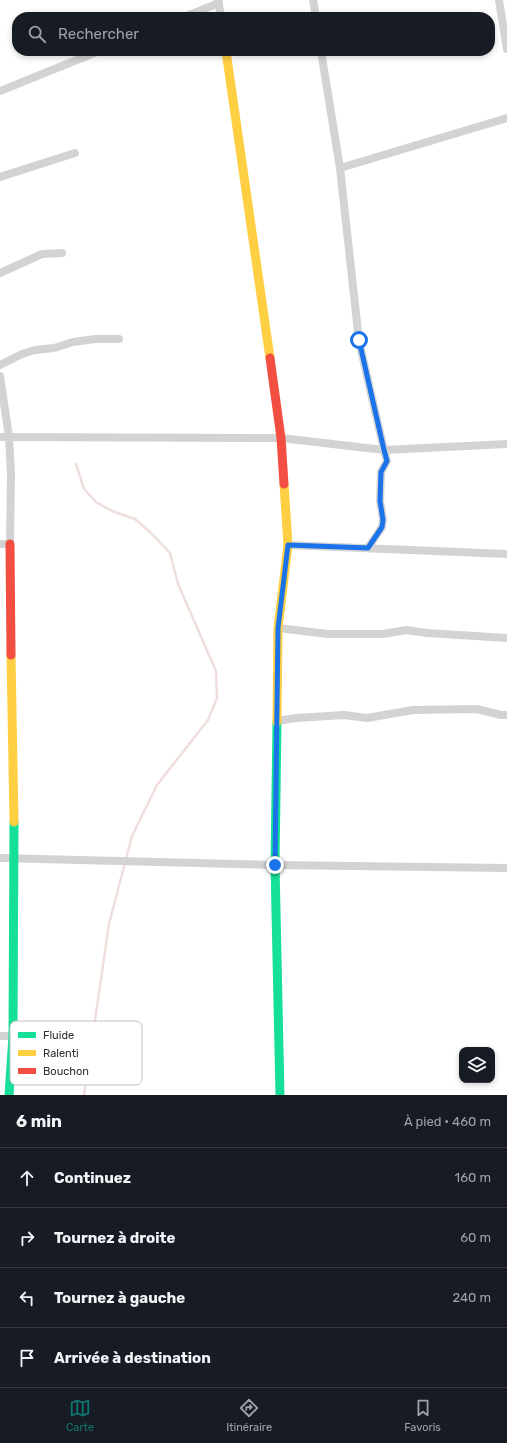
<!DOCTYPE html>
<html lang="fr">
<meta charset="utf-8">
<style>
:root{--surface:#171b24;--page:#242831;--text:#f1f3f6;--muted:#9ea1a6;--line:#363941;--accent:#0f766e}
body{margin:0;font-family:Rubik,sans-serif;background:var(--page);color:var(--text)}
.controls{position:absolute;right:12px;bottom:12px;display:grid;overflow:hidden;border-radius:8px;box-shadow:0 2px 6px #0003}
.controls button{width:36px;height:36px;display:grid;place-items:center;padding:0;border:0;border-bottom:1px solid var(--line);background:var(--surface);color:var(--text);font:20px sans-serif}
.stop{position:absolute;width:12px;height:12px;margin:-9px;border:3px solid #1a73e8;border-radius:50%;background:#fff}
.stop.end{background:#1a73e8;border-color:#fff;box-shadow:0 1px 4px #0008}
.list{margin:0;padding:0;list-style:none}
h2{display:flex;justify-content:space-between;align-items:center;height:52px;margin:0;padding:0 16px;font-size:17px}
h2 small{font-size:13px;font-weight:400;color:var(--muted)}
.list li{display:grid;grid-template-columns:26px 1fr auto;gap:12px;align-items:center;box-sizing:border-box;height:60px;padding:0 16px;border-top:1px solid var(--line)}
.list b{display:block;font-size:15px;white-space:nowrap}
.list em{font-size:13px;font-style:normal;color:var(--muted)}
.icon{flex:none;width:22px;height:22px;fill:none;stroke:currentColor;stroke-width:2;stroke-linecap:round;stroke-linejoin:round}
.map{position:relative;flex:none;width:507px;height:1095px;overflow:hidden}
.search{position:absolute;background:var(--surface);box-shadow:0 2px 6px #0003;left:12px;right:12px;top:12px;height:44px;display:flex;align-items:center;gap:10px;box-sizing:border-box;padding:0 14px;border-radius:16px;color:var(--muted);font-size:15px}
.sheet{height:292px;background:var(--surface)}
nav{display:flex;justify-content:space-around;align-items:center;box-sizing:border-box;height:56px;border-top:1px solid var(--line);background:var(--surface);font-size:11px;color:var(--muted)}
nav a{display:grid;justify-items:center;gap:2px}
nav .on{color:var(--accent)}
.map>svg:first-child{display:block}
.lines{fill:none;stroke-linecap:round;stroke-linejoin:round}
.stream{stroke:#f0dedd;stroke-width:2.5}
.street{stroke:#d3d3d3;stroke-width:8}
.fast{stroke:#16e098;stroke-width:9}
.slow{stroke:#ffcf43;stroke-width:9}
.jam{stroke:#f24e42;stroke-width:9}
.route{stroke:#1a73e8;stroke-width:5}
.key{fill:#fff;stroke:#c1c1c1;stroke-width:1}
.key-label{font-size:11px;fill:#313131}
</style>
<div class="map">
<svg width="507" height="1095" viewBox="0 0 507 1095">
<rect width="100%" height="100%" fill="#fff"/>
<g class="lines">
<polyline class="stream" points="76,464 84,489 96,502 112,511 135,519 151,533 170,553 178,584 216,671 217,698 208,720 157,785 132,836 109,924 84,1095"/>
<g class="street">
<polyline points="218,0 221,17"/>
<polyline points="313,0 316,17"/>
<polyline points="499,0 507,49"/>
<polyline points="184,17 219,3"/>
<polyline points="321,51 340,168 359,341 384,450 387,461 381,472 380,501 383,519 382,527 368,548"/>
<polyline points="0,91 99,51"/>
<polyline points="340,168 507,118"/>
<polyline points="0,177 75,153"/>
<polyline points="0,273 42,254 62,253"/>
<polyline points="0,365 22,354 35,350 54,348 73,342 95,339 119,339"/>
<polyline points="0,376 9,437 11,474 10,544 0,544"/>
<polyline points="0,437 281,438 384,450 507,444"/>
<polyline points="288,545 507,554"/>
<polyline points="278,628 328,634 383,634 406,630 427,633 507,638"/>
<polyline points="277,721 296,718 344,715 367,718 413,710 477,709 501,715 507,715"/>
<polyline points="0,858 275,865 507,868"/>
<polyline points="0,1036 13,1036"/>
</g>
<g class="fast">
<polyline points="277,722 275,865 280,1095"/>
<polyline points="9,1095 13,1036 14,822"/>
</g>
<g class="slow">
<polyline points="226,51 270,358"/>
<polyline points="11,655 14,822"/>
<polyline points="277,722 278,628 288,545 284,484"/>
</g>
<g class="jam">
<polyline points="270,358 281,438 284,484"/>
<polyline points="10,544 11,655"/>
</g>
</g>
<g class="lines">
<polyline class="route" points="275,865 278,628 288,545 368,548 382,527 383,520 380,501 381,472 387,461 384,450 359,340"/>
</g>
<rect x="10" y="1021" width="132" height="64" rx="6" class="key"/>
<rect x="18" y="1032" width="18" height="6" fill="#16e098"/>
<rect x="18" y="1050" width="18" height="6" fill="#ffcf43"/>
<rect x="18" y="1068" width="18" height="6" fill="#f24e42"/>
<g class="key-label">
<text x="43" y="1039">Fluide</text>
<text x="43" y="1057">Ralenti</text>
<text x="43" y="1075">Bouchon</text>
</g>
</svg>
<div class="controls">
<button><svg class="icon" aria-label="layers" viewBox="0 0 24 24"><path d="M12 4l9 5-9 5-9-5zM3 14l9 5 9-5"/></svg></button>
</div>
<div class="stop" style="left:359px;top:340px"></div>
<div class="stop end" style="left:275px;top:865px"></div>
<div class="search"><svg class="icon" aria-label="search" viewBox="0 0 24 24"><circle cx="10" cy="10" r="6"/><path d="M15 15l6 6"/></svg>Rechercher</div>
</div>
<section class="sheet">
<h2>6 min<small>À pied · 460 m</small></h2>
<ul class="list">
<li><svg class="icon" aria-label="ahead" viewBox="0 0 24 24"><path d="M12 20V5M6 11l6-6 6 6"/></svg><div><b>Continuez</b></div><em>160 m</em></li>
<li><svg class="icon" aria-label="right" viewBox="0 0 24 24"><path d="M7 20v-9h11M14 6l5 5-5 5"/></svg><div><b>Tournez à droite</b></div><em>60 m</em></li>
<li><svg class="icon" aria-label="left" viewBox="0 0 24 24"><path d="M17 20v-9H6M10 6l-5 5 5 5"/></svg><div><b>Tournez à gauche</b></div><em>240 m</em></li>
<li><svg class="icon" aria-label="arrive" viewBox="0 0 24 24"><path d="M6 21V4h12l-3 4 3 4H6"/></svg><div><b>Arrivée à destination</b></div></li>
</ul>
</section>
<nav>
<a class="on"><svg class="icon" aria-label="map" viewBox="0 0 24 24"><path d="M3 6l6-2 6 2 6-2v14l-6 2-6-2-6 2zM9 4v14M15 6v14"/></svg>Carte</a>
<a><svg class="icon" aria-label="directions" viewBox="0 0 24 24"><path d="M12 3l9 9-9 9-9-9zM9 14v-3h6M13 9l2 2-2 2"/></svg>Itinéraire</a>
<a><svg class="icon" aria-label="saved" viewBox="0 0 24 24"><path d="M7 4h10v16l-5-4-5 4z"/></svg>Favoris</a>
</nav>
